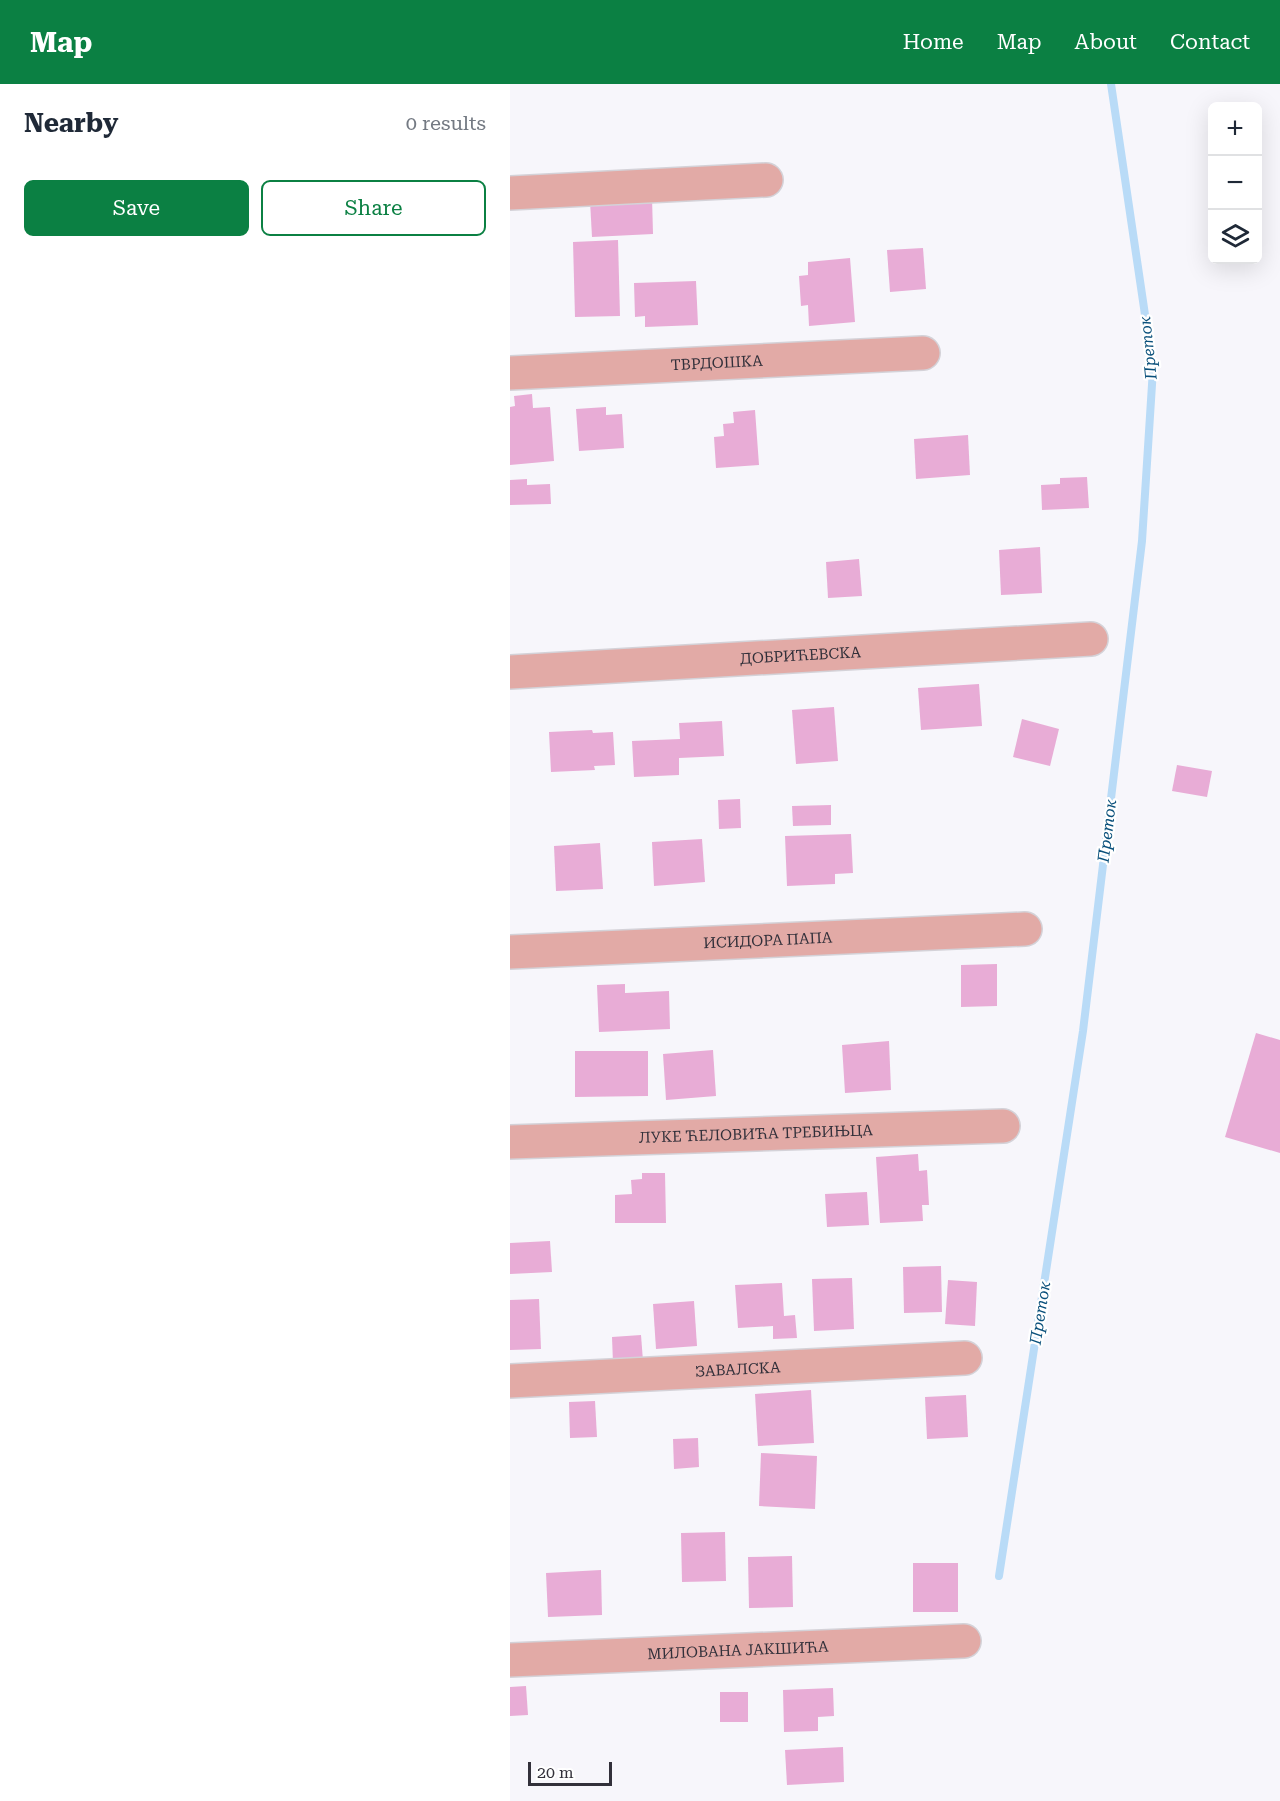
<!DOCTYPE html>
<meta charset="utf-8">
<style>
:root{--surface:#fff;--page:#f2f2f3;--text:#1f2937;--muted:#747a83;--line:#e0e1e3;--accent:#0b8043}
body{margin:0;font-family:"Roboto Serif",serif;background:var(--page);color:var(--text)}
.controls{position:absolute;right:18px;top:18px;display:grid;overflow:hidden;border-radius:9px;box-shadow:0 6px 24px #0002}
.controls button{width:54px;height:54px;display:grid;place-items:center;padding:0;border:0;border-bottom:2px solid var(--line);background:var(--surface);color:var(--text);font:30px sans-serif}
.scale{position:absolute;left:18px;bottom:15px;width:84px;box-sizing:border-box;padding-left:6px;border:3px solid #32303a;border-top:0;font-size:16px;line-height:21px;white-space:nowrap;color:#32303a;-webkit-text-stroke:4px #fff;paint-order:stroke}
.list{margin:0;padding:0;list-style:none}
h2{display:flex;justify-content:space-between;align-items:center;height:78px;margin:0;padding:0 24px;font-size:26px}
h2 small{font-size:20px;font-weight:400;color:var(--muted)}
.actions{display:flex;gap:12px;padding:18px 24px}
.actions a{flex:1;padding:14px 0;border:2px solid var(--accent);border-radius:9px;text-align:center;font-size:21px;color:var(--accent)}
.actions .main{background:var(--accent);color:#fff}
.icon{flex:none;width:33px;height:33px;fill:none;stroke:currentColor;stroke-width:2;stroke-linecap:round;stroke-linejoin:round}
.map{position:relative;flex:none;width:770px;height:1717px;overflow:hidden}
header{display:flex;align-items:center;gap:36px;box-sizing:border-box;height:84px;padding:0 30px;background:var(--accent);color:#fff}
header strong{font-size:28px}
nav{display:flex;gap:33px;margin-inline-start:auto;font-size:21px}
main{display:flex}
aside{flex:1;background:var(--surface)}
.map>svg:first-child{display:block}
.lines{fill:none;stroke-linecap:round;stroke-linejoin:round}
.stream{stroke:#b9dbf7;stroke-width:8}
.building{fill:#e8acd6}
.minor-casing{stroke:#d4d2d8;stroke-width:36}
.minor{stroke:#e2aaa6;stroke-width:33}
.labels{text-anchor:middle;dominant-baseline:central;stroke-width:4.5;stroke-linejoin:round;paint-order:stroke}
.street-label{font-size:15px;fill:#32303a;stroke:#fff}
.water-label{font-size:16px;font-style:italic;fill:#0a507b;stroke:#fff}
</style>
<header>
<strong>Map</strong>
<nav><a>Home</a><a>Map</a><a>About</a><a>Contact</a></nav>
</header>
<main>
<aside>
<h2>Nearby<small>0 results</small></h2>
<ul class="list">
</ul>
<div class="actions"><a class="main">Save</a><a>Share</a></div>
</aside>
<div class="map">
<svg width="770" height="1717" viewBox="0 0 770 1717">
<rect width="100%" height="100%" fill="#f7f6fb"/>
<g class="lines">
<polyline class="stream" points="489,1492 573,947 632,457 643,285 601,0"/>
</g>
<g class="building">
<polygon points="142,113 143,150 82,153 80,117"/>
<polygon points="108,156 110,232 65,233 63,158"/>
<polygon points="413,164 416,205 380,208 377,166"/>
<polygon points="340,174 345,238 299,242 298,221 291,222 289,192 298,191 298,178"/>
<polygon points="186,197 188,241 135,243 135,232 125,233 124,199"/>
<polygon points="22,310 23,324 40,323 44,377 0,381 0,323 5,322 4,312"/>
<polygon points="96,323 96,331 112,330 114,364 69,367 66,325"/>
<polygon points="245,326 249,381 206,384 204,353 214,352 213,340 224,339 223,328"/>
<polygon points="458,351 460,391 406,395 404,355"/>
<polygon points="577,393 579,424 532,426 531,401 550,400 550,394"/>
<polygon points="17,395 17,401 40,400 41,420 0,421 0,396"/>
<polygon points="530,463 532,509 491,511 489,466"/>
<polygon points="349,475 352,512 318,514 316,478"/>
<polygon points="469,600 472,642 411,646 408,604"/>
<polygon points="324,623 328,677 286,680 282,626"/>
<polygon points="512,635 549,645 540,682 503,673"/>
<polygon points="212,637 214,672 169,674 169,691 124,693 122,657 170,655 169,639"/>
<polygon points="82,646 83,649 103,648 105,681 84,682 85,686 41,688 39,648"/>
<polygon points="667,681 702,687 697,713 662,707"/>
<polygon points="230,715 231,744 209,745 208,716"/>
<polygon points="321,721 321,741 283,742 282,722"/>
<polygon points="341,750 343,789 325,790 325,800 277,802 275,752"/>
<polygon points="192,755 195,798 144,802 142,758"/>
<polygon points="90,759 93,805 46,807 44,762"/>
<polygon points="487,880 487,922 451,923 451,881"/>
<polygon points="115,900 115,909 159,907 160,945 89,948 87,901"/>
<polygon points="746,949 770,956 770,1069 715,1053"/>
<polygon points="379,957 381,1006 335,1009 332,961"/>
<polygon points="203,966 206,1012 156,1016 153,970"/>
<polygon points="65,967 138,967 138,1012 65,1013"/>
<polygon points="408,1070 409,1087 417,1086 419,1121 412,1121 413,1137 370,1139 366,1073"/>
<polygon points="132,1089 155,1089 156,1139 105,1139 105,1111 122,1110 121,1096 132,1095"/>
<polygon points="357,1108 359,1141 317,1143 315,1110"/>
<polygon points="40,1157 42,1188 0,1190 0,1159"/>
<polygon points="431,1182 432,1228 394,1229 393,1183"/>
<polygon points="342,1194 344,1245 304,1247 302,1195"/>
<polygon points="438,1196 467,1198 465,1242 435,1240"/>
<polygon points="272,1199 274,1232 285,1231 287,1254 263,1255 263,1242 228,1244 225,1201"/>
<polygon points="29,1215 31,1265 0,1266 0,1216"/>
<polygon points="184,1217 187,1262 146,1265 143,1220"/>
<polygon points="131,1251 133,1277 103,1279 102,1253"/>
<polygon points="301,1306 304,1359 248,1362 245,1310"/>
<polygon points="456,1311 458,1353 417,1355 415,1313"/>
<polygon points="85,1317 87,1353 60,1354 59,1318"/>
<polygon points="188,1354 189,1383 164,1385 163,1355"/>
<polygon points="251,1369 307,1372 305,1425 249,1422"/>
<polygon points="215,1448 216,1497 172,1498 171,1449"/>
<polygon points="282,1472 283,1523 239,1524 238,1473"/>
<rect x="403" y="1479" width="45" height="49"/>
<polygon points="91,1486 92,1531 38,1533 36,1489"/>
<polygon points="16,1602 18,1631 0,1632 0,1603"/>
<polygon points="323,1604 324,1632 308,1633 308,1647 274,1648 273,1606"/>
<rect x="210" y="1608" width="28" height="30"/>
<polygon points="333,1663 334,1698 277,1701 275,1666"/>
</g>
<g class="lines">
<g class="minor-casing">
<g id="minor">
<polyline points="0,109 256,96"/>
<path id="s1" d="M0,289L413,269"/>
<path id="s2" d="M0,588L581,555"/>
<path id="s3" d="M0,868L515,845"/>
<path id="s4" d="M0,1058L493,1042"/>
<path id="s5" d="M0,1297L455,1274"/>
<path id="s6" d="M0,1576L454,1557"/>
</g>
</g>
<use href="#minor" class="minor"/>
</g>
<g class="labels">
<g class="street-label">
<text stroke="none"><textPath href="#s1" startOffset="207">ТВРДОШКА</textPath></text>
<text stroke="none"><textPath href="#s2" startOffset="291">ДОБРИЋЕВСКА</textPath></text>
<text stroke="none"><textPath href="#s3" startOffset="258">ИСИДОРА ПАПА</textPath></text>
<text stroke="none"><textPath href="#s4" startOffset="246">ЛУКЕ ЋЕЛОВИЋА ТРЕБИЊЦА</textPath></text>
<text stroke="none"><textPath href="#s5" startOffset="228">ЗАВАЛСКА</textPath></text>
<text stroke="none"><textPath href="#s6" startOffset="228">МИЛОВАНА ЈАКШИЋА</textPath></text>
</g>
<g class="water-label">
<text transform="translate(638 264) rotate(-96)">Преток</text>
<text transform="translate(597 747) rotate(-83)">Преток</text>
<text transform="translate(530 1229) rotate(-81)">Преток</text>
</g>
</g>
</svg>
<div class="controls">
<button>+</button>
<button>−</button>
<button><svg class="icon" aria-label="layers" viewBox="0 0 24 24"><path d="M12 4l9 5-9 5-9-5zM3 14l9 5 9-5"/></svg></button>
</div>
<div class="scale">20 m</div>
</div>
</main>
